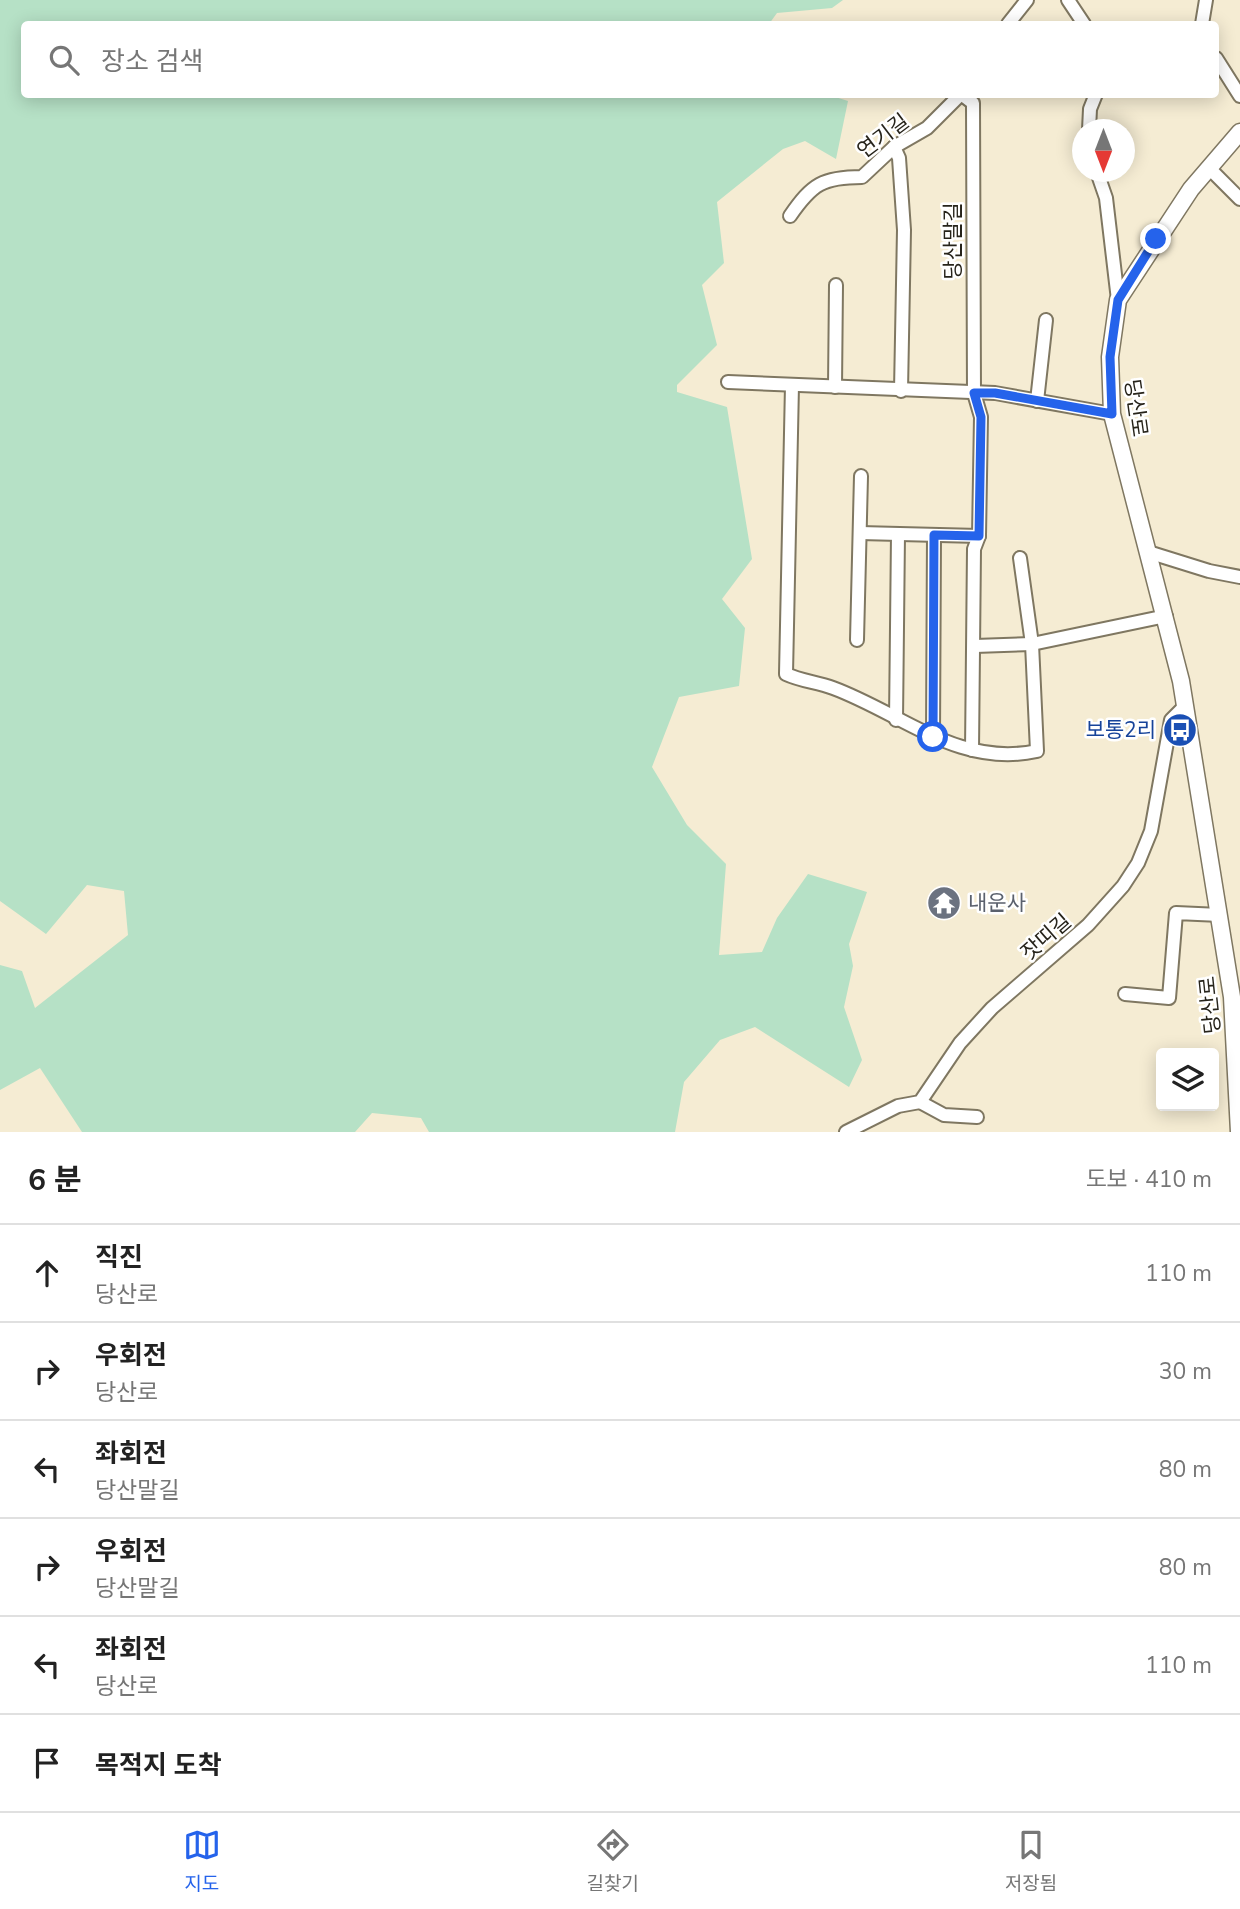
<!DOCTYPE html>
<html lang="ko">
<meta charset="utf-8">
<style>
:root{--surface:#fff;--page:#f2f2f2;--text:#222;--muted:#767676;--line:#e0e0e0;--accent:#2563eb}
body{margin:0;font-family:"Nunito Sans","Noto Sans KR",sans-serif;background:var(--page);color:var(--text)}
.controls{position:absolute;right:21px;bottom:21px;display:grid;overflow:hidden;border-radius:7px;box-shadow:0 4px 18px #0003}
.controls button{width:63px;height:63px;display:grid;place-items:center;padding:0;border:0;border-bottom:2px solid var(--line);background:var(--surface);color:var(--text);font:35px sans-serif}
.compass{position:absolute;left:1072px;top:119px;width:63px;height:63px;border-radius:50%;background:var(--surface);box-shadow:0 4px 18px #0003;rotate:180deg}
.stop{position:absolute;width:21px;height:21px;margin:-16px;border:5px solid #2563eb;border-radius:50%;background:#fff}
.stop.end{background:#2563eb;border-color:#fff;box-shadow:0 2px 7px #0008}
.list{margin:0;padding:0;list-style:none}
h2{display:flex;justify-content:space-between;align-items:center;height:91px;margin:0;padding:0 28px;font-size:30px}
h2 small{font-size:23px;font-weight:400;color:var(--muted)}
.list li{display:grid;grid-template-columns:46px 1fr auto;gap:21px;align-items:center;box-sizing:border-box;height:98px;padding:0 28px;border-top:2px solid var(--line)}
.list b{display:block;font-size:26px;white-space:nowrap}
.list p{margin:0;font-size:23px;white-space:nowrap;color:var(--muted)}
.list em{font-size:23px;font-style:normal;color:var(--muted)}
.icon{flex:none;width:38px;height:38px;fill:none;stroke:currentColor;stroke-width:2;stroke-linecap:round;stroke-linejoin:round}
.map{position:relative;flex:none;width:1240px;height:1132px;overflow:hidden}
.search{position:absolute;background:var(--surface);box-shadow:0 4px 18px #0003;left:21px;right:21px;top:21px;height:77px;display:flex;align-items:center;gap:18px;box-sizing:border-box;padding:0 24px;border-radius:7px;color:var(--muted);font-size:26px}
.sheet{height:679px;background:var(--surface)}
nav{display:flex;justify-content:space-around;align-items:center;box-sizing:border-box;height:98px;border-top:2px solid var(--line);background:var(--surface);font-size:19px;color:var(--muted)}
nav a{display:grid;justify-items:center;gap:4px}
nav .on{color:var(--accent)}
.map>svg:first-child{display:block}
.green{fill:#b6e1c6}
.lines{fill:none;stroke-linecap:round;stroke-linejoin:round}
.street-casing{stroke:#7f7761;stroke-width:16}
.secondary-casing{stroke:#7f7761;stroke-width:19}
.street{stroke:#fff;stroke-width:12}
.secondary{stroke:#fff;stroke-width:16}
.route{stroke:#2563eb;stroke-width:9}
.labels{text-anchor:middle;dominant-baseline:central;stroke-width:5;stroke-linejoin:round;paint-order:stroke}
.street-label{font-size:21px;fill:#27241b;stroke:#fff}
.transit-label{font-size:21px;fill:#164399;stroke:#fff;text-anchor:end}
.worship-label{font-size:21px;fill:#5b616d;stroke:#fff;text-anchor:start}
</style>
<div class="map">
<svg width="1240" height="1132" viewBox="0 0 1240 1132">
<rect width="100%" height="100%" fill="#f5ecd3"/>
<polygon class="green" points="0,0 843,0 832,8 777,13 769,24 24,24 24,94 826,94 848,101 836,159 805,141 783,149 717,202 724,263 702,285 717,345 677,385 677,392 727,407 752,559 722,599 745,628 739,686 679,697 652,767 687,825 726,864 719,955 762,952 777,918 808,874 867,892 849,944 853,966 844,1007 862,1060 849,1087 755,1027 720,1040 684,1082 675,1132 429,1132 421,1118 372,1113 355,1132 82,1132 40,1068 0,1090 0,965 22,971 35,1008 128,935 124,891 87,885 46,934 0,901"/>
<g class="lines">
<g class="street-casing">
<g id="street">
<polyline points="1068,0 1084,24"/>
<polyline points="1008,24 1027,0"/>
<polyline points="1202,24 1206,0"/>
<polyline points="1216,58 1240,96"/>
<polyline points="961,94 973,103 974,393 981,417 979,536 974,549 972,750"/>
<polyline points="1089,130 1090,109 1096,94"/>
<polyline points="894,147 899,158 904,230 901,391"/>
<polyline points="1209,168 1240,199"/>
<polyline points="1097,172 1106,198 1118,300"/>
<path d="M790,216C812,184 823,177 862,177L894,147L927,128L961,94"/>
<polyline points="728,382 995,393 1112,414"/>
<path d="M792,385L786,674C801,681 817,682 833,688C901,713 959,768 1037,751L1032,644L1020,558"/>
<polyline points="835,387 836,285"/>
<polyline points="1037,401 1046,320"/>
<polyline points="860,533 979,536"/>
<polyline points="1148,552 1209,571 1240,577"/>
<polyline points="857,640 861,476"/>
<polyline points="975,646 1032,644 1166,616"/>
<polyline points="896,720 898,534"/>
<polyline points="933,737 934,535"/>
<polyline points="1125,994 1169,998 1176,913 1220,915"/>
<polyline points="920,1102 944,1115 977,1117"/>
<polyline points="846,1132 898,1106 920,1102 960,1043 992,1008 1088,925 1123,886 1138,863 1151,831 1171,720 1185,706"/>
</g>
</g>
<g class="secondary-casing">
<polyline id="secondary" points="1239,1132 1232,997 1181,681 1112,414 1110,357 1118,300 1191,189 1240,132"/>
</g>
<use href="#street" class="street"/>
<use href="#secondary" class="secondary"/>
</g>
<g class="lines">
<polyline class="route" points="933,737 934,535 979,536 981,417 974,393 995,393 1112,414 1110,357 1118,300 1156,239"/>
</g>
<defs>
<g id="bus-disc" transform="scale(1.75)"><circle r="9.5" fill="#1a4fb4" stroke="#fff"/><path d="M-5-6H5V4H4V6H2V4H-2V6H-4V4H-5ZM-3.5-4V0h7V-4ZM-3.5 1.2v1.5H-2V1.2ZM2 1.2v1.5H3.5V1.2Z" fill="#fff"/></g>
<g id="temple-disc" transform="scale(1.75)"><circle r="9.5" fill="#6b7280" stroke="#fff"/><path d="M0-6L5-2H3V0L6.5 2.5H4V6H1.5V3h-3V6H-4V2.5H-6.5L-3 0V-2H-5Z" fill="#fff"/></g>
</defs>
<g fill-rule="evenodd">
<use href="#bus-disc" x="1180" y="730"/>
<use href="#temple-disc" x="944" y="903"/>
</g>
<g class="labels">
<g class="street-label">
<text transform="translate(883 136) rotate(-37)">연기길</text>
<text transform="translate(953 241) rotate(-90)">당산말길</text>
<text transform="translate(1136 408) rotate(82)">당산로</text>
<text transform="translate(1046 937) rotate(-41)">잣띠길</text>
<text transform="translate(1210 1005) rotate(-96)">당산로</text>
</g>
<g class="transit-label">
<text x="1156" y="730">보통2리</text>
</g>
<g class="worship-label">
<text x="968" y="903">내운사</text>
</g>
</g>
</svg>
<div class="controls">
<button><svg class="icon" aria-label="layers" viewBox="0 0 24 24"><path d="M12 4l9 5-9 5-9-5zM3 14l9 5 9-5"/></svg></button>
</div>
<svg class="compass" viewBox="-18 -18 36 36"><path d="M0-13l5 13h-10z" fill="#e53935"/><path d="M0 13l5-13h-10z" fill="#767676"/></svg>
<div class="stop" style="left:933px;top:737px"></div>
<div class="stop end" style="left:1156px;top:239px"></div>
<div class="search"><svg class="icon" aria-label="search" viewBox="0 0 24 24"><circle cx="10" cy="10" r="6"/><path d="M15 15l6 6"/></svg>장소 검색</div>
</div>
<section class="sheet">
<h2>6 분<small>도보 · 410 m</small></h2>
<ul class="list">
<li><svg class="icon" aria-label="ahead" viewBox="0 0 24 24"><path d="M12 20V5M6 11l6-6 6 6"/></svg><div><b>직진</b><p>당산로</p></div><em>110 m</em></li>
<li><svg class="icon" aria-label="right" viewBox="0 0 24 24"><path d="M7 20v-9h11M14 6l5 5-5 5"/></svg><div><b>우회전</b><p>당산로</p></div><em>30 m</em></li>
<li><svg class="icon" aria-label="left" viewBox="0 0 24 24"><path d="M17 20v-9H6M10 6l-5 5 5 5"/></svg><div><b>좌회전</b><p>당산말길</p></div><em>80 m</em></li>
<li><svg class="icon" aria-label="right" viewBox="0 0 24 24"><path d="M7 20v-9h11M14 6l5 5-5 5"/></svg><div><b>우회전</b><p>당산말길</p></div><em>80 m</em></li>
<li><svg class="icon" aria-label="left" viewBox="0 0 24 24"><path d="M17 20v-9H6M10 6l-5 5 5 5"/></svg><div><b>좌회전</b><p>당산로</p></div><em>110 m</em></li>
<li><svg class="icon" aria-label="arrive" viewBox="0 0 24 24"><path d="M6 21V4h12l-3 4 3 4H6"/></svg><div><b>목적지 도착</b></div></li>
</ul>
</section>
<nav>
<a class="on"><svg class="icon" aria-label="map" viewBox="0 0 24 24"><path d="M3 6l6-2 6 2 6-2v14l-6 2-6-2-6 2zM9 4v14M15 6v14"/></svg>지도</a>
<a><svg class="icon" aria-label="directions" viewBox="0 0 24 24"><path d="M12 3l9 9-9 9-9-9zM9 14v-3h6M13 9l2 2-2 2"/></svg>길찾기</a>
<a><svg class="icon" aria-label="saved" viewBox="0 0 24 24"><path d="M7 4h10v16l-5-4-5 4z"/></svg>저장됨</a>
</nav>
